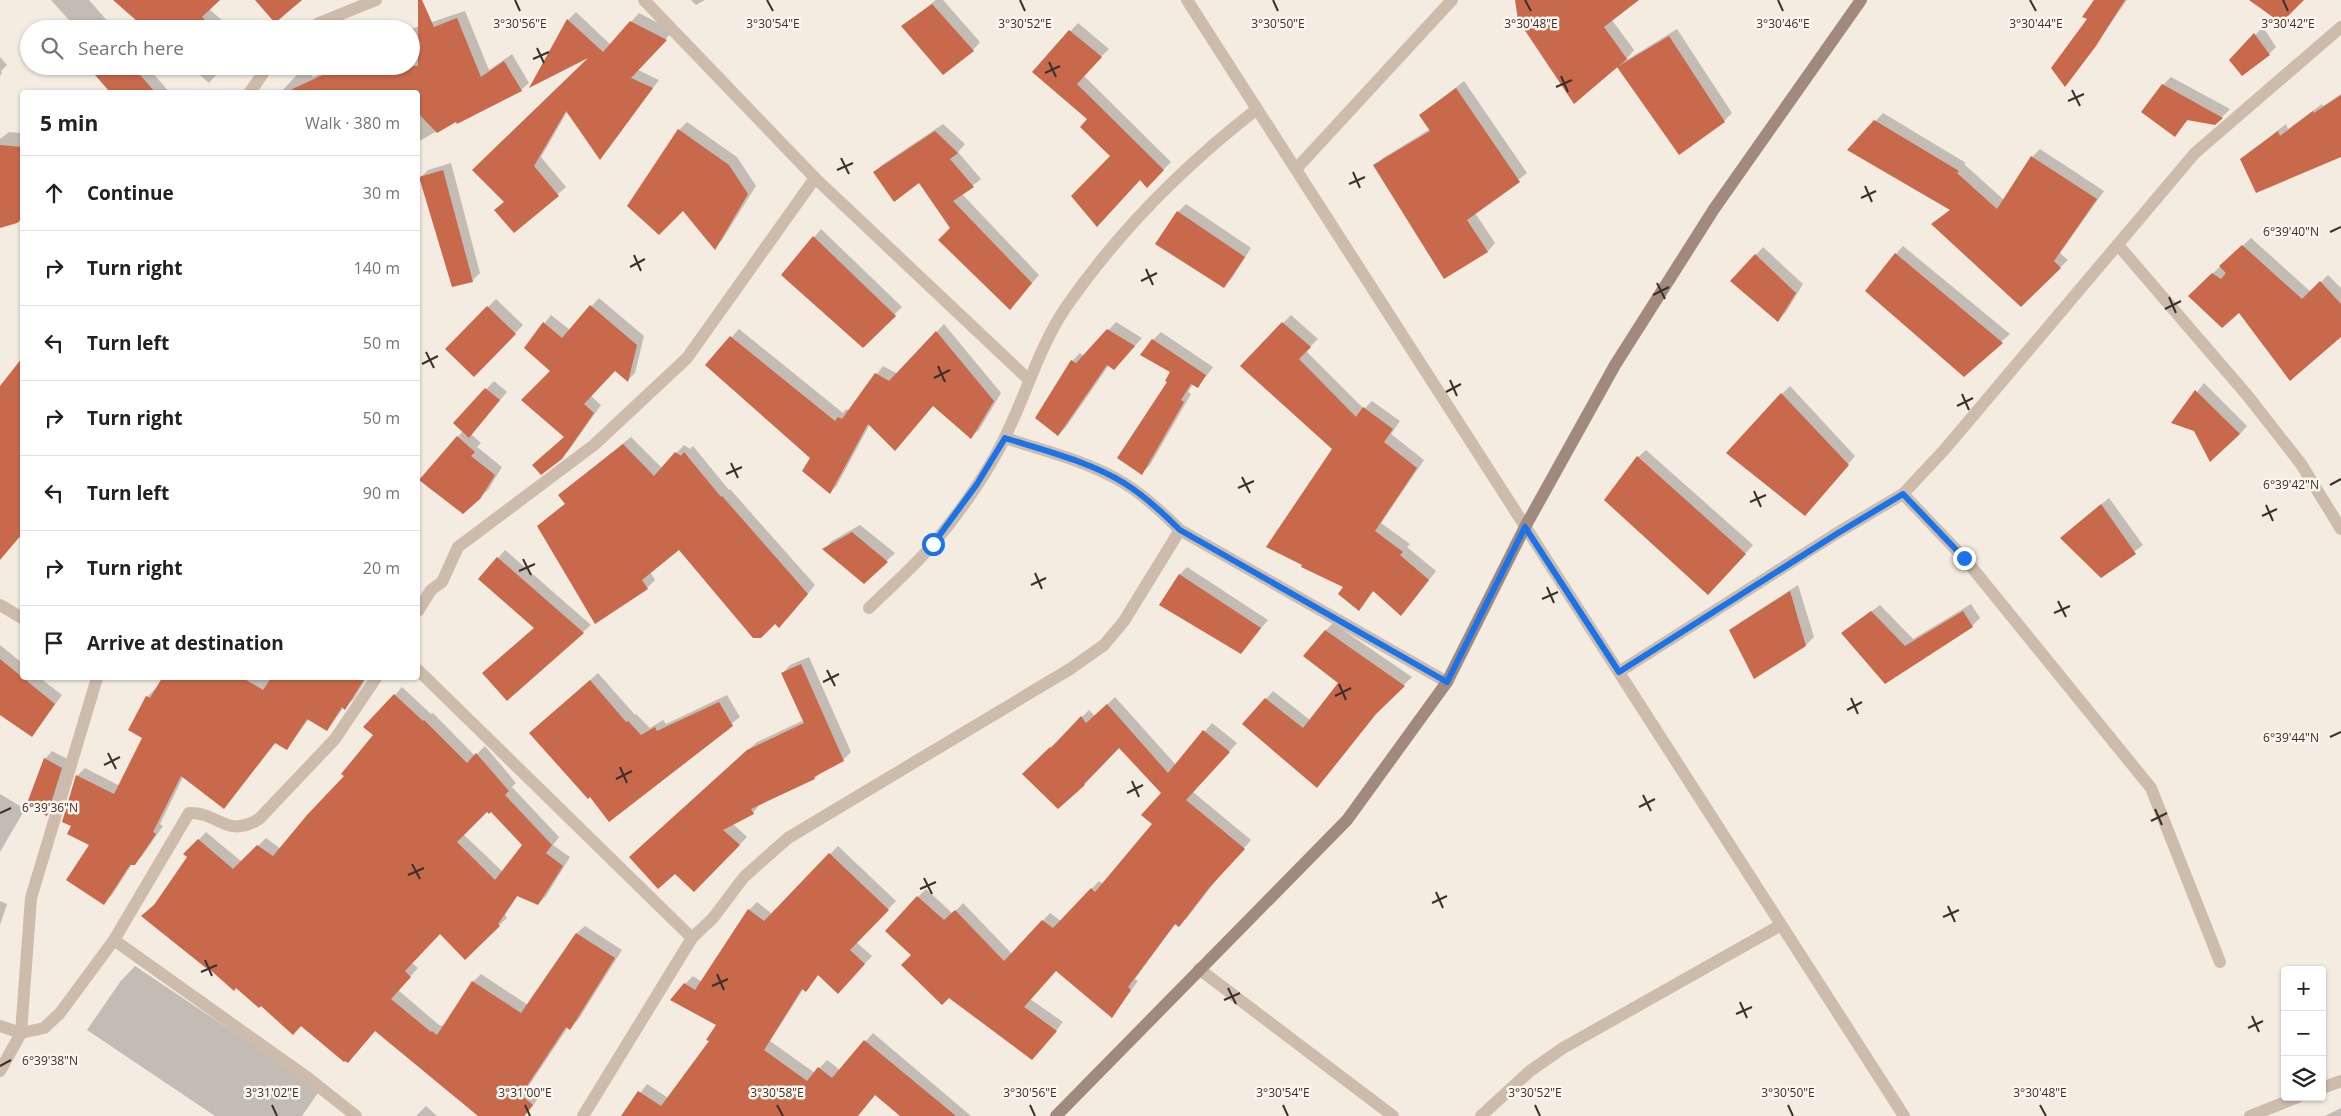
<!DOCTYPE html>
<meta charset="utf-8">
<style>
:root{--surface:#fff;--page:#f6f6f6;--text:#202124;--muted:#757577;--line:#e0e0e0}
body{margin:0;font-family:"Open Sans",sans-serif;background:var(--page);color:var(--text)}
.controls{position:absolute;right:15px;bottom:15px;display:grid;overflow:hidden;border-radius:5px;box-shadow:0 1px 4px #0004}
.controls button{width:45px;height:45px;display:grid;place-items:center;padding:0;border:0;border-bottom:1px solid var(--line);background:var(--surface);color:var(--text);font:25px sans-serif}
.stop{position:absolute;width:15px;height:15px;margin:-11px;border:4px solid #1a73e8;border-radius:50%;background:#fff}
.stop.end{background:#1a73e8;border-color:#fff;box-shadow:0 1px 5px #0008}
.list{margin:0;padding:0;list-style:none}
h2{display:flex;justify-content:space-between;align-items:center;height:65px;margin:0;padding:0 20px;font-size:21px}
h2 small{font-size:16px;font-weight:400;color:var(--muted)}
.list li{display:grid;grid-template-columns:32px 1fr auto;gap:15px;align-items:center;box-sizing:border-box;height:75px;padding:0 20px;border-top:1px solid var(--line)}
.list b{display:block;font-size:19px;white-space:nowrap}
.list em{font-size:16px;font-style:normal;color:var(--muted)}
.icon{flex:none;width:28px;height:28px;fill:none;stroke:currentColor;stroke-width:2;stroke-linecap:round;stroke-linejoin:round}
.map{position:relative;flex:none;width:2341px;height:1116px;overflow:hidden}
.search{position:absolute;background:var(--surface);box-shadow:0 1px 4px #0004;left:20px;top:20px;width:400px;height:55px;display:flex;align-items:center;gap:12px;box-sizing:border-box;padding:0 18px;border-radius:28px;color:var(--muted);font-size:19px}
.panel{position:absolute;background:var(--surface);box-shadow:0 1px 4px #0004;left:20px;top:90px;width:400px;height:590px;border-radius:5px}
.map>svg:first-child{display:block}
.shadow{fill:#0003;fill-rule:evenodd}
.building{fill:#c8694b;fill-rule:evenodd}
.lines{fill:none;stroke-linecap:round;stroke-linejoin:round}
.street{stroke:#cdbbac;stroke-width:12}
.secondary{stroke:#a18a7d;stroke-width:12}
.route{stroke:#1a73e8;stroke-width:6}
.ticks{fill:none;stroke:#3b302b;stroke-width:2}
.ticks-label{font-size:12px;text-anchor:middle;fill:#3b302b;stroke:#fbf5ee;stroke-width:5;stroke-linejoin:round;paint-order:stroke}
</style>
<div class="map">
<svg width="2341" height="1116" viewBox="0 0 2341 1116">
<rect width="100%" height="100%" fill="#f4ebe1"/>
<g class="shadow">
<polygon points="51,0 89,0 110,24 105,29 77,29"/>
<polygon points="115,0 218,0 209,9 232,29 148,29"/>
<polygon points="691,0 705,0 696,5"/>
<polygon points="936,0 943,0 980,42 973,50 903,26"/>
<polygon points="1517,0 1637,0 1612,20 1634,50 1625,61 1677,29 1732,113 1724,121 1618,66"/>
<polygon points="2095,0 2127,0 2072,77 2089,19"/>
<polygon points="465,11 489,70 512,54 529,83 521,90 456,120 418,142 418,92 281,92 304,67 313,77 336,66 411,66 411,29"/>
<polygon points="576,12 611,45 639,13 673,31 638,70 659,80 600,158 567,112 541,157 566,187 515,232 505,202 592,55 568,20"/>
<polygon points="1078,23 1109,49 1083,75 1171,162 1147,186 1140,178 1112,156 1089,119 1034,72"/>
<polygon points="2263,27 2276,47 2269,54 2230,60"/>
<polygon points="0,57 7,65 1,71 2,73 0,76"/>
<polygon points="94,66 147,66 169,92 112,92 91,69"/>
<polygon points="190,66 224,66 209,83"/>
<polygon points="2171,77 2230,109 2215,124 2189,119 2175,135 2163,85"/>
<polygon points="1464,81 1527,173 1475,213 1495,243 1488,251 1444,277 1375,166 1383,158 1430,129 1421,115"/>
<polygon points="2341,94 2341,155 2241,159 2286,124 2288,129 2322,104 2323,106"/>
<polygon points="1883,113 1966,163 1964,164 2004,200 2032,157 2040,149 2104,191 2060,253 2068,260 2021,305 1933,224 1951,209 1849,150"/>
<polygon points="687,122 737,157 756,186 722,240 715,248 679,130"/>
<polygon points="943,124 965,144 958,152 981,179 962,194 1039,275 1010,308 919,182 874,172 882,165"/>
<polygon points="9,132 22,133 22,217 17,222 0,225 0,139"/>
<polygon points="451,163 480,273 472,281 420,178 428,170"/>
<polygon points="1186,204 1251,248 1232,278 1224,286 1178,212"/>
<polygon points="821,229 902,307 863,346 783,275"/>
<polygon points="2251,238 2311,292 2328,275 2341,288 2341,336 2239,311 2197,288"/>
<polygon points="1903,246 2010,334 1964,375 1896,254"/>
<polygon points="1763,247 1803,284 1786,312 1778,320 1756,255"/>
<polygon points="599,298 644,336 635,373 628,380 615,370 591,396 601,405 569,450 561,458 565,436 552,371 525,348 551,315 570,330"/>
<polygon points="496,299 523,325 474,375 447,349"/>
<polygon points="1291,315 1318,339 1306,351 1364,409 1372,401 1400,421 1391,434 1424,460 1381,523 1410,544 1407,547 1436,571 1408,607 1374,590 1358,609 1345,587 1334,449 1242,366"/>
<polygon points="1116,322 1142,338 1122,360 1109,365 1066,427 1058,435 1036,418 1072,361 1080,353 1084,356"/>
<polygon points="944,324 1001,393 979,430 971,437 933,405 870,424 837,485 830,493 812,458 707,365 739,329 843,413 846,409 849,411 883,366 898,374"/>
<polygon points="1161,332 1213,367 1198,387 1193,384 1188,392 1191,394 1150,465 1142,473 1171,371 1153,340"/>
<polygon points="22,360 22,533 13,544 0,547 0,388"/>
<polygon points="494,381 507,392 471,434 481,443 477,447 502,467 488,490 479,498 435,491 434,492 420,480 463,431 455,423"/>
<polygon points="2204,383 2247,426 2240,434 2173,423"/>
<polygon points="1790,386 1855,456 1805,515 1782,394"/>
<polygon points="631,437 662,468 684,445 690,449 693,446 729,490 730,489 815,585 787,619 679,548 650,572 655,580 647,588 595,623 547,518 566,503 568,488"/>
<polygon points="1646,450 1753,545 1716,586 1638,457"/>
<polygon points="2109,498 2143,545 2101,577 2069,531"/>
<polygon points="860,525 895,553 864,582 824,549 832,541"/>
<polygon points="505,550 591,625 507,699 535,627 498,558"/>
<polygon points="1187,567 1268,620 1241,652 1161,604 1180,574"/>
<polygon points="1798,585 1814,637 1806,645 1731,631 1739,623"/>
<polygon points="1971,604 1980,618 1972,626 1885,682 1843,633 1880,605 1913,639"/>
<polygon points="1333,623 1412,677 1382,706 1325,778 1266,699 1273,691 1310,720 1339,682 1325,631"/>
<polygon points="0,645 22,663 22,678 40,678 62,695 32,736 0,714"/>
<polygon points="809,657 851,752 843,760 821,772 815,778 760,804 753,813 732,823 747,837 694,891 675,872 638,849 757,742 804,720 783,673 790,665"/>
<polygon points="598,673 635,715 636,714 650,728 663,720 666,724 727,695 740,717 610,820 539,726"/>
<polygon points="164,678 367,678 353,700 344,707 327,730 309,719 286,749 276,742 224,807 183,777 160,824 163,826 142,856 132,864 112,895 104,903 91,845 73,825 77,776 85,768 120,786 144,737 147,697 155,689 156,690"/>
<path d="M402,687L431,714L433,713L475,756L485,746L516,783L512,787L559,837L553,845L570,857L546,896L538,904L518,895L505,915L507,918L465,958L440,933L412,963L418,968L398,990L439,1025L444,1026L473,982L481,974L528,1005L577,933L585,926L622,950L578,1020L570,1028L568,1027L528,1087L540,1096L525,1116H480L376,1030L348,1062L301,1025L261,1004L143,915L157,902L188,857L185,854L206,832L242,862L266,838L281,849L345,776L375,735L395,695ZM487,810H491L524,845L503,872L463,834Z"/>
<polygon points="1115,697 1176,765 1212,723 1237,743 1193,792 1251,840 1217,879 1187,918 1179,925 1176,923 1135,979 1138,981 1112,1016 1056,970 1030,999 1063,1022 1040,1051 913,955 918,897 926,889 953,914 963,903 1012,954 1050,913 1061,921 1099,881 1103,884 1154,824 1163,793 1120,747 1085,784 1058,807 1023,774 1089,710 1095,716"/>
<polygon points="52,751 69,760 55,806 47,814 45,759"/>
<polygon points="0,794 25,809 0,852"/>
<polygon points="838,846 896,901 856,942 872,956 846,984 819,974 806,990 804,988 770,1041 815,1073 827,1060 840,1070 873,1033 971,1116 902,1116 876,1094 856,1116 623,1116 647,1084 668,1098 710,1041 718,1024 685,984 693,976 702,982 749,910 757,902 772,914"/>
<polygon points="0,901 7,904 0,925"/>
<polygon points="135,966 320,1090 302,1116 215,1116 87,1030 120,982"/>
<polygon points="426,1106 437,1116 416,1116"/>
<polygon points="2341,1108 2341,1116 2325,1116"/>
</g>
<g class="building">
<polygon points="113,0 220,0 202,17 215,29 146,29"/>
<polygon points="255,0 302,0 275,23"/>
<polygon points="418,0 422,0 434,27 457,18 481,77 504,61 522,91 457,124 456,122 437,133 418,113 418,92 286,92 342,66 418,66"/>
<polygon points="1515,0 1639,0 1604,27 1627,59 1574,104 1518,20"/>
<polygon points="2094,0 2125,0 2096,46 2065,87 2051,68 2087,19 2082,17"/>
<polygon points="2249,0 2304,0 2281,23"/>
<polygon points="932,4 974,51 943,75 901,26"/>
<polygon points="567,19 603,52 630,21 667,40 631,78 653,88 600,160 566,111 534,166 559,196 514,233 494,210 504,202 472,170 588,58 529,88"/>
<polygon points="1069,30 1102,57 1077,84 1164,170 1147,188 1140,180 1097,227 1071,196 1110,156 1080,127 1087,119 1032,72"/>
<polygon points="2254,33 2270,55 2242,76 2229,60"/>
<polygon points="1669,36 1725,122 1679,155 1617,67"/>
<polygon points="87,66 132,66 155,92 110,92"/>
<polygon points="2162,84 2223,118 2215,125 2187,120 2175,137 2141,112"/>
<polygon points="1456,88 1520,182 1467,220 1488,252 1444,279 1373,165 1430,131 1419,115"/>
<polygon points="2341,95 2341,157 2256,193 2240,159 2278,131 2280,136 2313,111 2314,113"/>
<polygon points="1874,120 1959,171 1957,173 1997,209 2031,156 2097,199 2054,261 2061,268 2021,307 1931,224 1950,210 1847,150"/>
<polygon points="678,129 729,165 748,194 715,250 683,211 659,235 627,206"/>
<polygon points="935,131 958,153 950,159 974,187 953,201 1032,283 1010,310 938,240 950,228 919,183 894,202 873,172"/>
<polygon points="0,145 22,147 22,219 17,223 0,228"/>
<polygon points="443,170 473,282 452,287 419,177"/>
<polygon points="1177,211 1245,257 1224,288 1155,244"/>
<polygon points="813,236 896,316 863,348 781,275"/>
<polygon points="2242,245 2302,299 2320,281 2341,304 2341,337 2290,381 2239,313 2222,328 2188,296 2212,273 2221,279 2226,273 2219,266"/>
<polygon points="1895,253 2003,343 1964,377 1865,291"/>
<polygon points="1755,254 1796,293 1778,322 1730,281"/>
<polygon points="590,305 637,345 628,382 615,371 584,404 594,413 562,459 541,475 532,465 564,437 521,400 550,371 524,348 543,322 562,338"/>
<polygon points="487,306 516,334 474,377 445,349"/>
<polygon points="1282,322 1311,347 1299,359 1356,417 1363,407 1393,429 1384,442 1417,468 1375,531 1403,552 1400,555 1429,580 1401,616 1373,591 1359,611 1338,594 1343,587 1301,567 1302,565 1266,547 1332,449 1240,366"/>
<polygon points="1107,329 1135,346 1114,370 1107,365 1058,436 1035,418 1071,360 1076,363"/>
<polygon points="936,331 994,401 971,439 933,406 895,451 868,424 830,494 802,471 810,458 705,365 730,336 835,421 838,417 842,419 875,373 889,381"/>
<polygon points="1152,339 1206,375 1198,388 1191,384 1181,400 1184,402 1142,475 1117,458 1167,382 1165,381 1170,372 1140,355"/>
<polygon points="22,358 22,534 0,560 0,386"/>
<polygon points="485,388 500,400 469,438 453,423"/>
<polygon points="2195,390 2240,434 2210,462 2194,431 2171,423"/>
<polygon points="1781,393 1849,465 1805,516 1726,453"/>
<polygon points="457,436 475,452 471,456 495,475 480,499 463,514 419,480"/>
<polygon points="623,444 654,476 675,452 681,456 684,452 721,497 722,496 808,594 779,628 775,624 761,638 753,638 679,550 642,580 648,589 595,624 537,526 565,504 558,495"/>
<polygon points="1637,456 1746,554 1708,595 1604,500"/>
<polygon points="2101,504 2136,554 2101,578 2060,538"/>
<polygon points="852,532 888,562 864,584 822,549"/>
<polygon points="497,557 584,633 507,701 482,673 534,628 478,579"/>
<polygon points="1179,574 1261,628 1241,654 1159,605"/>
<polygon points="1790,591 1806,646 1754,679 1729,630"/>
<polygon points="1871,611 1905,646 1963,611 1973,627 1885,684 1841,633"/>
<polygon points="1325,630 1405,686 1376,714 1317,788 1242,724 1265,698 1303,728 1338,683 1303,656"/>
<polygon points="0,659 55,704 32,737 0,715"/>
<polygon points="801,664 844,761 814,777 815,779 751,809 754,814 723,830 740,845 694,892 675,874 658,889 629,857 747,750 804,723 781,673"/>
<polygon points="162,678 243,678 263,690 271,678 365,678 345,710 342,707 327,731 307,719 287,750 275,743 224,809 181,776 153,832 156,834 135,865 130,865 104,905 66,880 89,845 67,834 71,826 62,822 76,775 114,794 142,738 128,730 146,696 150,698"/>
<polygon points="590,680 626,722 628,721 641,735 655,727 657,731 719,702 733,726 609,822 590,797 588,799 529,733"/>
<path d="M394,694L423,721L424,720L467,763L476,753L509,791L505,795L552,845L546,853L563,866L538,905L517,896L498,924L500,926L465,960L440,934L405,971L411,977L391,999L431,1032L432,1031L437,1035L472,981L521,1013L576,933L615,958L570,1030L566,1027L521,1095L533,1105L524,1116H478L375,1031L348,1063L345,1061L344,1062L301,1026L293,1035L261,1006L259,1008L236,988L234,991L207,967L206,968L141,916L154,905L187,857L183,854L198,839L233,869L257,845L273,856L307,815L344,776L341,774L373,735L363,727ZM487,812L489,814L491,812L522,845L495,880L457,842Z"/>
<polygon points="1107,704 1168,773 1203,730 1230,752 1186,800 1245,849 1209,888 1179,927 1175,924 1128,987 1131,990 1112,1018 1056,971 1024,1007 1057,1031 1032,1060 949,998 942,1005 901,965 911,955 885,931 917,896 944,920 955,910 1004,961 1042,920 1053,928 1091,888 1095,892 1152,824 1141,815 1161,793 1119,748 1084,784 1085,785 1058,809 1022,774 1050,747 1051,748 1081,716 1086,723"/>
<polygon points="44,758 62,768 47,816 26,806"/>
<polygon points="829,853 889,910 850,950 865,964 838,994 818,975 806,992 802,989 764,1050 807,1081 818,1067 832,1078 864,1040 956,1116 900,1116 875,1095 858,1116 621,1116 638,1091 661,1106 709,1041 706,1040 716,1025 670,1000 684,983 695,990 748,909 764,921"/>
</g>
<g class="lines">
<g class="street">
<polyline points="644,0 815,178 1028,379"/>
<polyline points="1187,0 1904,1116"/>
<polyline points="310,29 319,23 376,0"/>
<polyline points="250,92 268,66"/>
<polyline points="1296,169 1452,0"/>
<polyline points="2118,245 2247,395 2301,464 2341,529"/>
<path d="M1005,438C1045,451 1088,461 1124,483C1145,496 1163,513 1180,530L1447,682"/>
<polyline points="1903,494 1965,559 2151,788 2220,962"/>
<polyline points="0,605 22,618"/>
<path d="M869,608C890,587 914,567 933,544C958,515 989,471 1005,437C1026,395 1039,347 1066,307C1118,232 1185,165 1257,109"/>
<polyline points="418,611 431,590 442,582 458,547 594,445 687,358 815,178"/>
<polyline points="418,670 692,938"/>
<polyline points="1619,672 1837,533 1903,494 1945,449 2195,153 2341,27"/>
<polyline points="114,940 308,1078 356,1116"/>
<polyline points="1199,969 1393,1116"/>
<path d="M0,1026L21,1033L44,1028L60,1013L114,940L189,813C219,812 226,839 259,819L335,739L376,678"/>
<polyline points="0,1071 21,1033 31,898 97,678"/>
<polyline points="2322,1088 2341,1081"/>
<polyline points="583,1116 692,938 713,918 744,877 788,838 1070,669 1104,645 1124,621 1180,530"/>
<polyline points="1481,1116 1530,1071 1563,1048 1781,925"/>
<polyline points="2250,1116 2298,1097"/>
</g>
<polyline class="secondary" points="1056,1116 1347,820 1447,682 1525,527 1615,365 1714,209 1861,0"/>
</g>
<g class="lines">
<path class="route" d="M933,544L977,484L1005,438C1045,451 1088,461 1124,483C1145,496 1163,513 1180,530L1447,682L1525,527L1619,672L1838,533L1903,494L1964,558"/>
</g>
<path class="ticks" d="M515,0L520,11M767,0L773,11M1020,0L1025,11M1273,0L1278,11M1525,0L1531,11M1778,0L1783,11M2030,0L2036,11M2283,0L2288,11M537,48L544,63M533,59L549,52M1049,62L1056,77M1045,73L1060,66M1561,76L1568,92M1556,87L1572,80M2072,90L2080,106M2068,101L2084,94M841,158L849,174M837,170L853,163M1353,172L1360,188M1349,184L1365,177M1865,186L1872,202M1861,198L1876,191M2330,232L2341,227M634,255L641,271M630,267L645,259M1146,269L1153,285M1141,281L1157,273M1657,283L1665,299M1653,295L1669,287M2169,297L2176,313M2165,309L2181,301M426,352L434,368M422,364L438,356M938,366L945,382M934,378L950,370M1450,380L1457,396M1446,392L1461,384M1962,394L1969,410M1957,406L1973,398M731,463L738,478M726,474L742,467M1242,477L1250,493M2330,485L2341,479M1238,488L1254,481M1754,491L1761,507M1750,502L1766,495M2266,505L2273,521M2262,516L2277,509M523,559L531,575M519,571L535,564M1035,573L1042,589M1031,585L1046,578M1547,587L1554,603M1542,599L1558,592M2058,601L2066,617M2054,613L2070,606M827,670L835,686M823,682L839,674M1339,684L1346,700M1335,696L1351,688M1851,698L1858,714M1847,710L1862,702M2330,737L2341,732M108,753L116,769M104,765L120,757M620,767L627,783M616,779L632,771M1132,781L1139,797M1127,793L1143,785M1643,795L1651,811M1639,807L1655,799M2155,809L2162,825M0,813L11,808M2151,821L2167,813M412,864L420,879M408,875L424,868M924,878L932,894M920,889L936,882M1436,892L1443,908M1432,903L1447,896M1948,906L1955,922M1943,917L1959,910M205,960L212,976M201,972L217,965M717,974L724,990M712,986L728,979M1228,988L1236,1004M1224,1000L1240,993M1740,1002L1747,1018M1736,1014L1752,1007M2252,1016L2259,1032M2248,1028L2263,1021M0,1066L11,1060M272,1105L277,1116M525,1105L530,1116M777,1105L783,1116M1030,1105L1035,1116M1283,1105L1288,1116M1535,1105L1540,1116M1788,1105L1793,1116M2040,1105L2046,1116"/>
<g class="ticks-label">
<text x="520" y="28">3°30'56"E</text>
<text x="773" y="28">3°30'54"E</text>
<text x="1025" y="28">3°30'52"E</text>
<text x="1278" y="28">3°30'50"E</text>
<text x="1531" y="28">3°30'48"E</text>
<text x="1783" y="28">3°30'46"E</text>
<text x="2036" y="28">3°30'44"E</text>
<text x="2288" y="28">3°30'42"E</text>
<text x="2291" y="236">6°39'40"N</text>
<text x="2291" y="489">6°39'42"N</text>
<text x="2291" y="742">6°39'44"N</text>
<text x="50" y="812">6°39'36"N</text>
<text x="50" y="1065">6°39'38"N</text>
<text x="272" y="1097">3°31'02"E</text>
<text x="525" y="1097">3°31'00"E</text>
<text x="777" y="1097">3°30'58"E</text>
<text x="1030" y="1097">3°30'56"E</text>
<text x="1283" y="1097">3°30'54"E</text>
<text x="1535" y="1097">3°30'52"E</text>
<text x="1788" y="1097">3°30'50"E</text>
<text x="2040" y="1097">3°30'48"E</text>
</g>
</svg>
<div class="controls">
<button>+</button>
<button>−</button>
<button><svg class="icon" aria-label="layers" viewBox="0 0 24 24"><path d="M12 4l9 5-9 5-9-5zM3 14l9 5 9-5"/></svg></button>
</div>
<div class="stop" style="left:933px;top:544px"></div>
<div class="stop end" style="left:1964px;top:558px"></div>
<div class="search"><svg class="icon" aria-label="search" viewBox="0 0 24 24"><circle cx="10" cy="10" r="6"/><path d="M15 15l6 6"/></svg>Search here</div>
<section class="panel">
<h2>5 min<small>Walk · 380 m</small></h2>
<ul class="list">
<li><svg class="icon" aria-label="ahead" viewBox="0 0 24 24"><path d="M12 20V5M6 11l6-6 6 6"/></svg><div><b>Continue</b></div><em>30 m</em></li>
<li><svg class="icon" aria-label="right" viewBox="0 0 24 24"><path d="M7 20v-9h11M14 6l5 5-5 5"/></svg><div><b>Turn right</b></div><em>140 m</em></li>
<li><svg class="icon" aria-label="left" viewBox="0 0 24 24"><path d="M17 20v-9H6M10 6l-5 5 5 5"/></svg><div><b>Turn left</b></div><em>50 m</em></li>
<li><svg class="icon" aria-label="right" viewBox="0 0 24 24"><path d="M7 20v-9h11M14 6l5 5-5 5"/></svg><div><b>Turn right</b></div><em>50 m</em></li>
<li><svg class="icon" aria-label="left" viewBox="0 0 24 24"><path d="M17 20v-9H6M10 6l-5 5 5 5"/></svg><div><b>Turn left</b></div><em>90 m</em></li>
<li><svg class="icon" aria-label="right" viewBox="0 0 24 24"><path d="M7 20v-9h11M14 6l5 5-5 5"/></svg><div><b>Turn right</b></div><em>20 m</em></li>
<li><svg class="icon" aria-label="arrive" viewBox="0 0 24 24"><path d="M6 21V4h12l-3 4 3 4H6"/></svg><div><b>Arrive at destination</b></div></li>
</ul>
</section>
</div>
